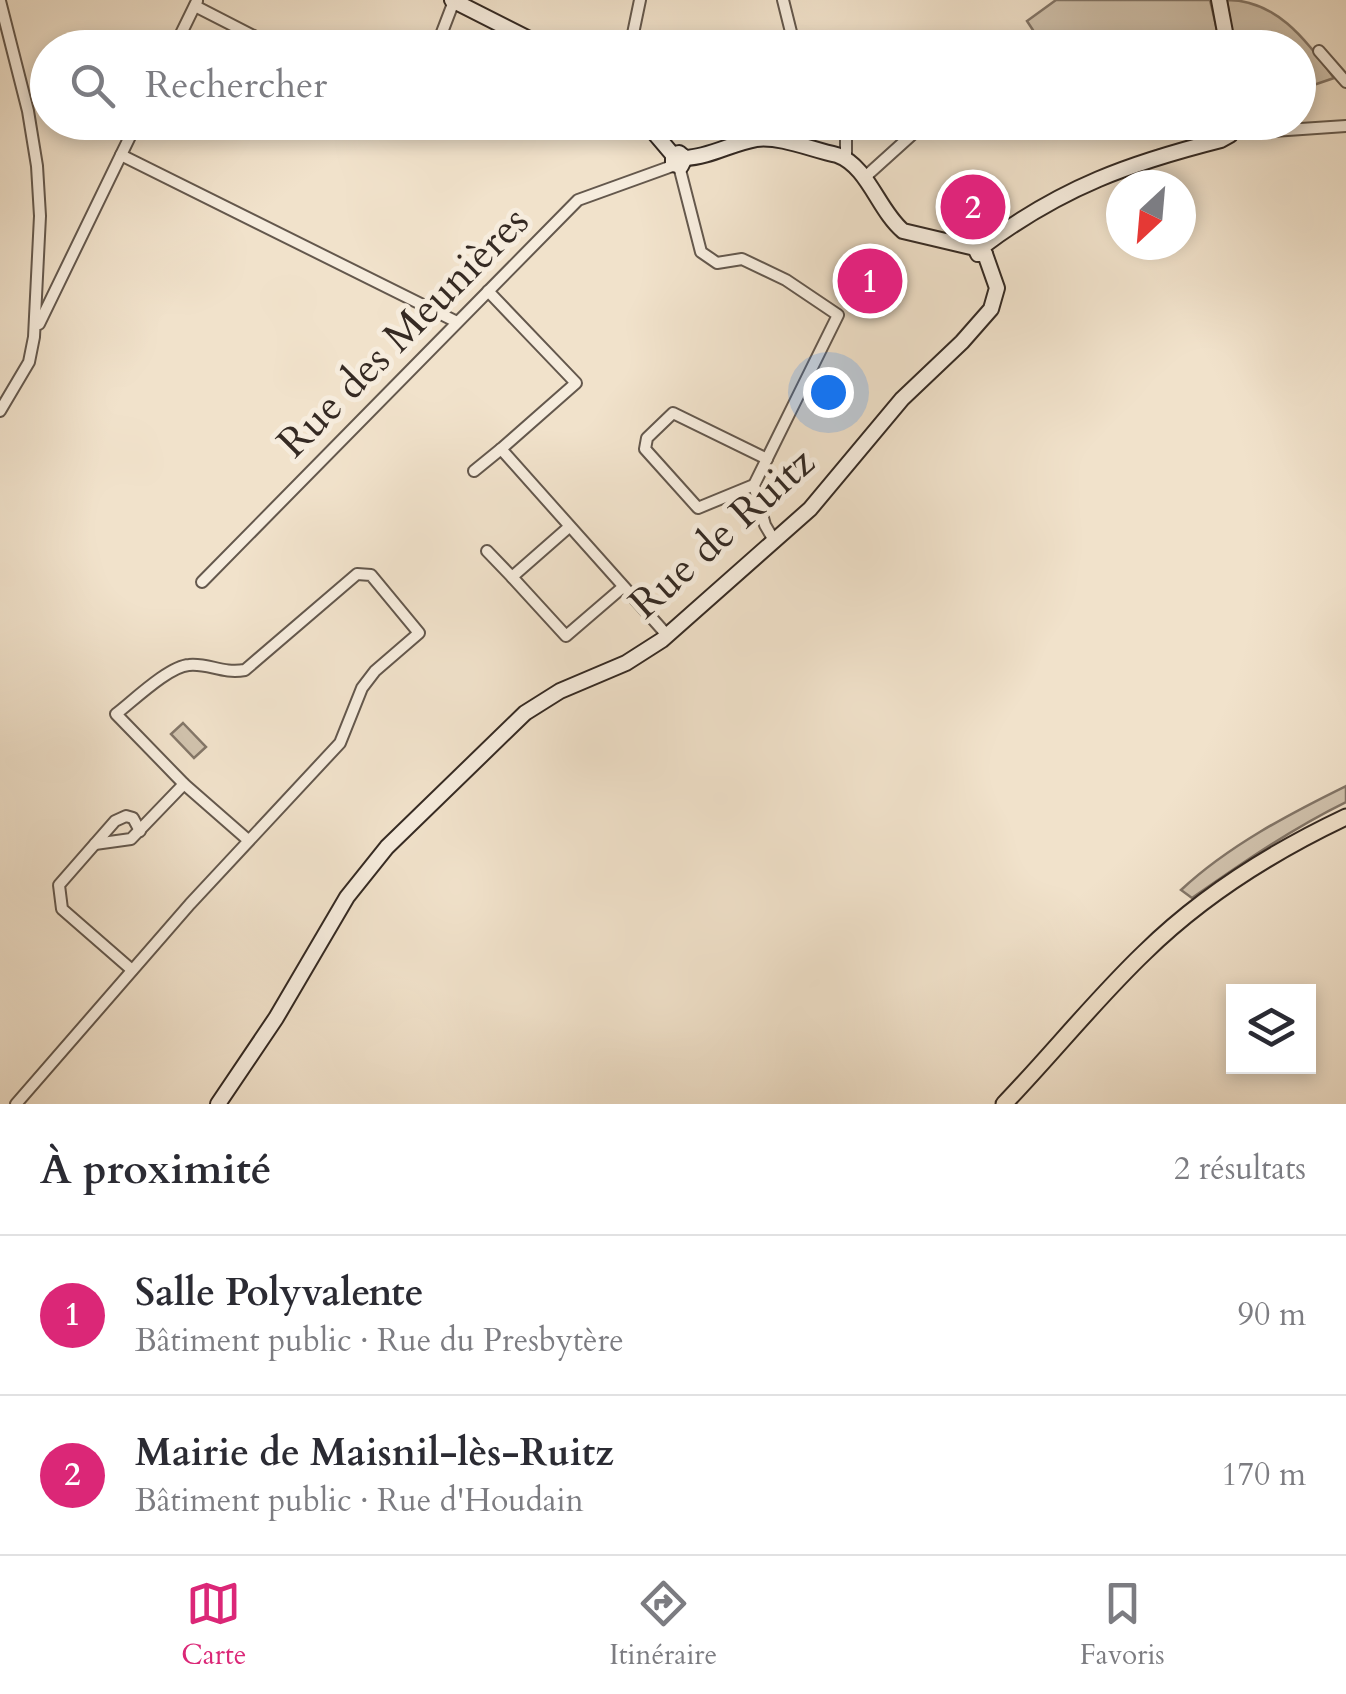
<!DOCTYPE html>
<html lang="fr">
<meta charset="utf-8">
<style>
:root{--surface:#fff;--page:#f2f2f3;--text:#2b2b33;--muted:#7c7c81;--line:#e1e1e2;--accent:#db2777}
body{margin:0;font-family:Cardo,serif;background:var(--page);color:var(--text)}
.controls{position:absolute;right:30px;bottom:30px;display:grid;overflow:hidden;border-radius:0px;box-shadow:0 5px 15px #0003}
.controls button{width:90px;height:90px;display:grid;place-items:center;padding:0;border:0;border-bottom:2px solid var(--line);background:var(--surface);color:var(--text);font:50px sans-serif}
.compass{position:absolute;left:1106px;top:170px;width:90px;height:90px;border-radius:50%;background:var(--surface);box-shadow:0 5px 15px #0003;rotate:206deg}
.you{position:absolute;left:828px;top:392px;width:35px;height:35px;margin:-25px;border:8px solid #fff;border-radius:50%;background:#1a73e8;box-shadow:0 0 0 15px #1a73e833}
.badge{display:grid;place-items:center;width:65px;height:65px;border-radius:50%;background:var(--accent);color:#fff;font-size:32px;font-weight:700}
.pin{position:absolute;translate:-50% -50%;border:5px solid #fff;box-shadow:0 2px 10px #0006}
.list{margin:0;padding:0;list-style:none}
h2{display:flex;justify-content:space-between;align-items:center;height:130px;margin:0;padding:0 40px;font-size:42px}
h2 small{font-size:32px;font-weight:400;color:var(--muted)}
.list li{display:grid;grid-template-columns:65px 1fr auto;gap:30px;align-items:center;box-sizing:border-box;height:160px;padding:0 40px;border-top:2px solid var(--line)}
.list b{display:block;font-size:38px;white-space:nowrap}
.list p{margin:0;font-size:32px;white-space:nowrap;color:var(--muted)}
.list em{font-size:32px;font-style:normal;color:var(--muted)}
.icon{flex:none;width:55px;height:55px;fill:none;stroke:currentColor;stroke-width:2;stroke-linecap:round;stroke-linejoin:round}
.map{position:relative;flex:none;width:1346px;height:1104px;overflow:hidden}
.search{position:absolute;background:var(--surface);box-shadow:0 5px 15px #0003;left:30px;right:30px;top:30px;height:110px;display:flex;align-items:center;gap:25px;box-sizing:border-box;padding:0 35px;border-radius:55px;color:var(--muted);font-size:38px}
.sheet{height:450px;background:var(--surface)}
nav{display:flex;justify-content:space-around;align-items:center;box-sizing:border-box;height:140px;border-top:2px solid var(--line);background:var(--surface);font-size:28px;color:var(--muted)}
nav a{display:grid;justify-items:center;gap:5px}
nav .on{color:var(--accent)}
.map>svg:first-child{display:block}
.green{fill:#d1c3ae;stroke:#837668;stroke-width:2.5}
.lines{fill:none;stroke-linecap:round;stroke-linejoin:round}
.street-casing{stroke:#64584d;stroke-width:14}
.secondary-casing{stroke:#352a23;stroke-width:18}
.primary-casing{stroke:#352a23;stroke-width:19}
.street{stroke:#f6ecdd;stroke-width:10}
.secondary{stroke:#f6ecdd;stroke-width:14}
.primary{stroke:#f1e2cb;stroke-width:15}
.labels{text-anchor:middle;dominant-baseline:central;stroke-width:10;stroke-linejoin:round;paint-order:stroke}
.street-label{font-size:42px;fill:#352a23;stroke:#f6ecdd}
</style>
<div class="map">
<svg width="1346" height="1104" viewBox="0 0 1346 1104">
<rect width="100%" height="100%" fill="#f1e2cb"/>
<filter id="stains"><feTurbulence type="fractalNoise" baseFrequency=".002" numOctaves="4"/><feColorMatrix values="0 0 0 0 .2 0 0 0 0 .09 0 0 0 0 .02 0 0 0 .5 -.17"/></filter>
<radialGradient id="worn" r=".72"><stop offset=".6" stop-color="#630" stop-opacity="0"/><stop offset="1" stop-color="#630" stop-opacity=".3"/></radialGradient>
<g class="green">
<polygon points="1056,0 1210,0 1221,47 1044,47 1027,21"/>
<path d="M1227,0C1278,0 1307,42 1334,78L1299,90L1298,48L1234,47Z"/>
<polygon points="183,723 206,747 194,758 171,734"/>
<path d="M1346,786V802C1291,829 1242,863 1192,898L1181,890C1228,846 1289,814 1346,786Z"/>
</g>
<g class="lines">
<g class="street-casing">
<g id="street">
<polyline points="783,0 795,48"/>
<polyline points="0,1 28,111 37,166 40,216 34,337 29,362 0,411"/>
<polyline points="195,6 277,48"/>
<polyline points="174,48 197,1"/>
<polyline points="436,48 454,1"/>
<polyline points="630,48 640,0"/>
<polyline points="1319,51 1346,82"/>
<polyline points="841,122 846,138 846,158"/>
<polyline points="1236,127 1257,132 1346,126"/>
<polyline points="121,155 457,322"/>
<polyline points="679,166 701,252 717,263 742,259 786,280 838,315 754,485 765,525 775,542"/>
<polyline points="864,178 926,122"/>
<polyline points="488,291 576,383 501,449 667,635"/>
<polyline points="39,324 137,122"/>
<polyline points="474,471 501,449"/>
<polyline points="754,485 698,508 645,449 647,438 673,413 767,459"/>
<polyline points="569,527 512,577 566,636 623,587"/>
<polyline points="487,551 512,577"/>
<polyline points="202,582 578,200 675,165"/>
<polyline points="95,844 131,839 184,784"/>
<polyline points="132,970 62,909 59,885 115,821 126,816 133,818 140,831"/>
<path d="M16,1104L190,904L340,743L362,688L375,671L419,633L371,575L357,574L245,670C222,674 209,663 189,665C169,666 133,701 116,714L184,784L248,840"/>
</g>
</g>
<g class="secondary-casing">
<g id="secondary">
<polyline points="452,0 547,48"/>
<polyline points="1219,0 1228,48"/>
<polyline points="645,122 673,155 673,164 681,166 685,158"/>
<path d="M673,155L679,153L685,158C710,157 732,143 756,139C782,136 812,150 837,155C868,166 878,210 903,231L975,248L978,254H985"/>
<path d="M975,248L978,242L986,244C1063,187 1130,163 1221,140L1230,135L1237,122"/>
<polyline points="218,1104 276,1018 347,897 387,847 525,713 560,691 626,663 662,640 810,509 902,399 962,342 991,309 997,288 985,254"/>
</g>
</g>
<g class="primary-casing">
<path id="primary" d="M1004,1104C1052,1054 1095,1000 1144,953C1203,895 1272,852 1346,817"/>
</g>
<use href="#street" class="street"/>
<use href="#secondary" class="secondary"/>
<use href="#primary" class="primary"/>
</g>
<g class="labels">
<g class="street-label">
<text transform="translate(403 332) rotate(-45)">Rue des Meunières</text>
<text transform="translate(722 533) rotate(-42)">Rue de Ruitz</text>
</g>
</g>
<rect width="100%" height="100%" filter="url(#stains)"/>
<rect width="100%" height="100%" fill="url(#worn)"/>
</svg>
<div class="controls">
<button><svg class="icon" aria-label="layers" viewBox="0 0 24 24"><path d="M12 4l9 5-9 5-9-5zM3 14l9 5 9-5"/></svg></button>
</div>
<svg class="compass" viewBox="-18 -18 36 36"><path d="M0-13l5 13h-10z" fill="#e53935"/><path d="M0 13l5-13h-10z" fill="#7c7c81"/></svg>
<div class="you"></div>
<div class="pin badge" style="left:870px;top:281px">1</div>
<div class="pin badge" style="left:973px;top:207px">2</div>
<div class="search"><svg class="icon" aria-label="search" viewBox="0 0 24 24"><circle cx="10" cy="10" r="6"/><path d="M15 15l6 6"/></svg>Rechercher</div>
</div>
<section class="sheet">
<h2>À proximité<small>2 résultats</small></h2>
<ul class="list">
<li><span class="badge">1</span><div><b>Salle Polyvalente</b><p>Bâtiment public · Rue du Presbytère</p></div><em>90 m</em></li>
<li><span class="badge">2</span><div><b>Mairie de Maisnil-lès-Ruitz</b><p>Bâtiment public · Rue d'Houdain</p></div><em>170 m</em></li>
</ul>
</section>
<nav>
<a class="on"><svg class="icon" aria-label="map" viewBox="0 0 24 24"><path d="M3 6l6-2 6 2 6-2v14l-6 2-6-2-6 2zM9 4v14M15 6v14"/></svg>Carte</a>
<a><svg class="icon" aria-label="directions" viewBox="0 0 24 24"><path d="M12 3l9 9-9 9-9-9zM9 14v-3h6M13 9l2 2-2 2"/></svg>Itinéraire</a>
<a><svg class="icon" aria-label="saved" viewBox="0 0 24 24"><path d="M7 4h10v16l-5-4-5 4z"/></svg>Favoris</a>
</nav>
